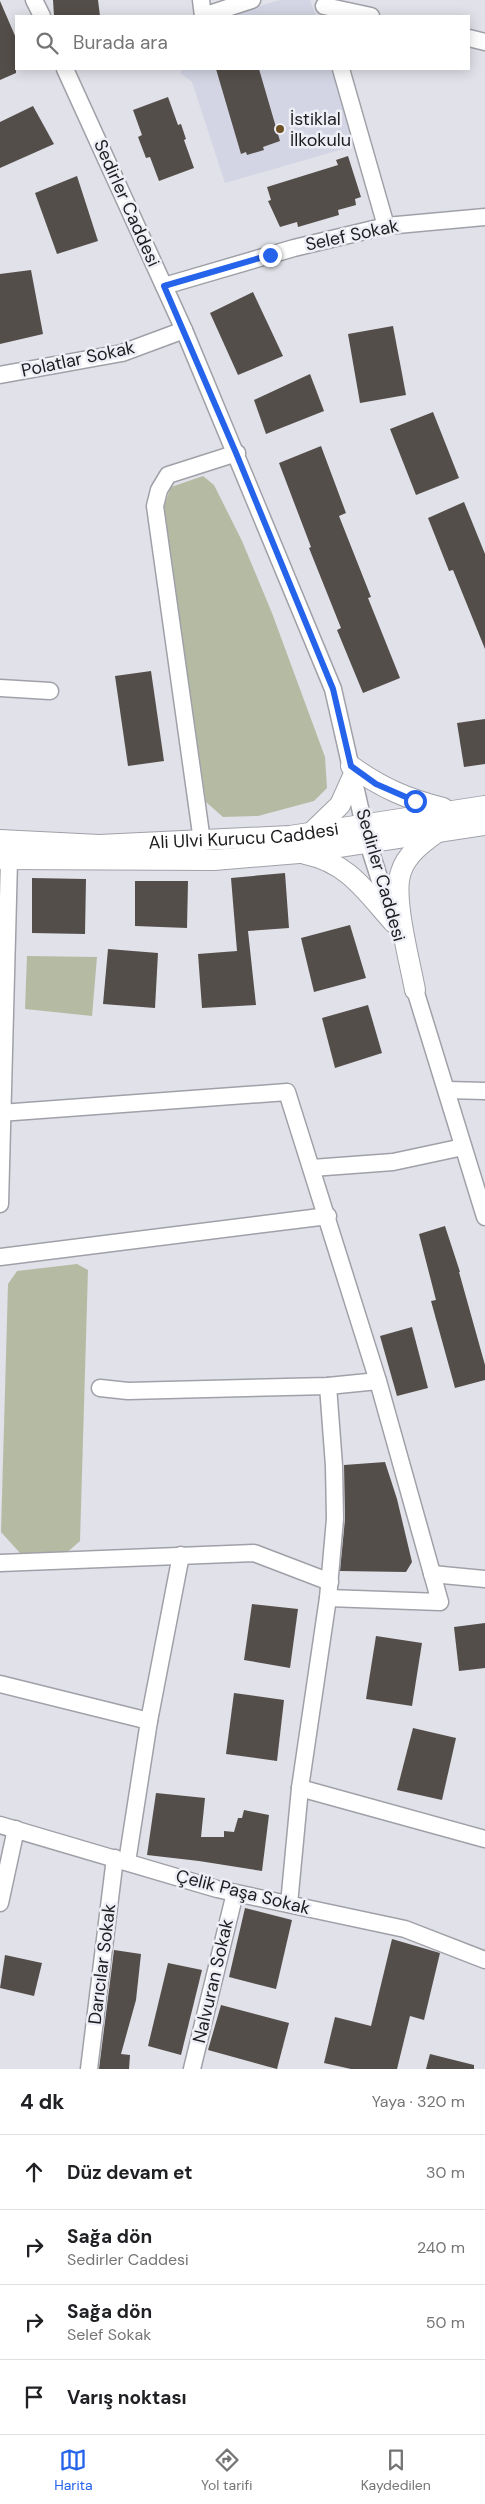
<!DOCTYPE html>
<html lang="tr">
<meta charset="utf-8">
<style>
:root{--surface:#fff;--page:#f2f2f2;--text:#202124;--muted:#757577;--line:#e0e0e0;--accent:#2563eb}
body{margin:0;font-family:"DM Sans",sans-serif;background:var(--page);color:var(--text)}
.stop{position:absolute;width:15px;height:15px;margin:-11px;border:4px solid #2563eb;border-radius:50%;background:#fff}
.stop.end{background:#2563eb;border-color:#fff;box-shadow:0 1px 5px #0008}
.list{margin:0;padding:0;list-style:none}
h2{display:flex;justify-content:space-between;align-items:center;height:65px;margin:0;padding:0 20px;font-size:21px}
h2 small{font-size:16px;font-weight:400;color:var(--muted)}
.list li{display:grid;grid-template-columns:32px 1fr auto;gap:15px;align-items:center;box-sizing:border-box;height:75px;padding:0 20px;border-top:1px solid var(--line)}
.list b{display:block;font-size:19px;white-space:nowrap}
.list p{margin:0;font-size:16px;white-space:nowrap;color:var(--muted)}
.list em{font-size:16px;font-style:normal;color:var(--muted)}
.icon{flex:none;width:28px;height:28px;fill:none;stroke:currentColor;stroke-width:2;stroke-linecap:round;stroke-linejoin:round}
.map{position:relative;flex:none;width:485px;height:2069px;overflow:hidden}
.search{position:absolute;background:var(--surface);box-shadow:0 2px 12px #0003;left:15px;right:15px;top:15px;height:55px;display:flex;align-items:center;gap:12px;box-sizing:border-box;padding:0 18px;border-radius:0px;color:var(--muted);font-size:19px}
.sheet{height:365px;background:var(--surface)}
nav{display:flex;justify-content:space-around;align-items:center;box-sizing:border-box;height:70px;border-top:1px solid var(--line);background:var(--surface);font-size:14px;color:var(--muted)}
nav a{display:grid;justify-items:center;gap:2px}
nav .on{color:var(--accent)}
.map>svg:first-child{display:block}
.built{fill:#d3d5e4}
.green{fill:#b5bba3}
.building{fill:#544e4a}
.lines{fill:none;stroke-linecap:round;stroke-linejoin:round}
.minor-casing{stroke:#a0a1a8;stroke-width:19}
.major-casing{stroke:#a0a1a8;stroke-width:22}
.minor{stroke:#fff;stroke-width:16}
.major{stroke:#fff;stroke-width:20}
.route{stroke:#2563eb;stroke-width:6}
.poi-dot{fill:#6e5225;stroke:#eeeff6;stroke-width:2}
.labels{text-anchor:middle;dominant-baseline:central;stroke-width:5;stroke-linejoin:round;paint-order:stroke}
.poi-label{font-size:18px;fill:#1d1d20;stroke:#eeeff6;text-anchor:start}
.street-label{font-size:18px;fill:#1d1d20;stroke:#eeeff6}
</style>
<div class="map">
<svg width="485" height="2069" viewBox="0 0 485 2069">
<rect width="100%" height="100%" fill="#e1e1e9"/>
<g class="built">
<polygon points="280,0 310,0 316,16 227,16"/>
<polygon points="183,69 333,69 357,145 225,183 192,82 180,73"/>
</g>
<g class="green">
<polygon points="203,476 214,485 242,541 272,613 325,757 327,788 314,801 258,816 223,817 206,802 163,508 171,487"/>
<polygon points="27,956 97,957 92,1016 25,1009"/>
<polygon points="77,1264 88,1270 80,1541 64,1555 20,1553 1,1532 8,1284 17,1271"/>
</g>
<g class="building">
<polygon points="53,0 98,0 100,16 54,16"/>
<polygon points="0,1 16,38 16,73 0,80"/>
<polygon points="216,69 259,69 280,141 263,147 264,150 247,155 246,152 241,154"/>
<polygon points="168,97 178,125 181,124 186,139 184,140 194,168 159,181 150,157 146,158 138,137 142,135 133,110"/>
<polygon points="33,106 54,144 0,168 0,122"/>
<polygon points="348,156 361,197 355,199 356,205 338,210 339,215 298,227 297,222 280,227 268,201 271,200 267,187 338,165 336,160"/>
<polygon points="77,176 98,241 57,254 35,193"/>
<polygon points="31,270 43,334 0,344 0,274"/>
<polygon points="253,292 283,356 238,375 210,313"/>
<polygon points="393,326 406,395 360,403 348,334"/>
<polygon points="310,374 324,411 266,434 254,400"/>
<polygon points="433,412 459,478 416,495 390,429"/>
<polygon points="321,446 346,513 339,516 371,597 368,598 400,678 363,693 337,630 341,628 309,548 311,547 279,463"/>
<polygon points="464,502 485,554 485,649 453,570 449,571 428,518"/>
<polygon points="151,671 164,761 128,766 115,676"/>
<polygon points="485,719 485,764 464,767 457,723"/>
<polygon points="285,873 289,928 248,931 256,1005 202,1008 198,954 237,951 231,878"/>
<polygon points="32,878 86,879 85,934 32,933"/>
<polygon points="135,881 188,881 187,928 135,926"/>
<polygon points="350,925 366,978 314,992 301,938"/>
<polygon points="108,949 158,953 155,1008 103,1004"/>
<polygon points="368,1005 382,1053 335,1068 322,1018"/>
<polygon points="445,1226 460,1272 459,1272 485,1365 485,1380 455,1388 431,1301 436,1300 419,1234"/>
<polygon points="412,1327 428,1388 397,1396 380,1336"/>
<polygon points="385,1462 397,1499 412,1562 406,1572 340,1571 345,1519 344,1465"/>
<polygon points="252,1604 298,1609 290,1668 244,1660"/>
<polygon points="485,1623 485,1668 459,1671 454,1627"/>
<polygon points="376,1636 422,1643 412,1706 366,1699"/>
<polygon points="234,1693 284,1700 277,1761 226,1754"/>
<polygon points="413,1728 456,1738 442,1800 397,1790"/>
<polygon points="156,1793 205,1798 201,1837 224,1837 224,1831 234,1832 238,1818 242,1818 244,1810 269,1815 262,1871 199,1861 147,1855"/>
<polygon points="245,1908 292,1920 276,1989 229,1977"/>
<polygon points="392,1939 440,1953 424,2020 410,2016 397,2069 351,2069 324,2063 335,2017 371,2026"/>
<polygon points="114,1950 141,1954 136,2000 121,2054 130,2055 129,2069 99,2069"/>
<polygon points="5,1955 42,1963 34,1996 0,1988"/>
<polygon points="168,1963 202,1970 181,2055 148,2046"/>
<polygon points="221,2005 289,2023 277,2069 208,2050"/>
<polygon points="430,2054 474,2065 474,2069 426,2069"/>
</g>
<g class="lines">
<g class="minor-casing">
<g id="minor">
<polyline points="34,0 42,16"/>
<polyline points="201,0 203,16 252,0"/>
<polyline points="324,6 371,16"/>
<polyline points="469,38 485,42"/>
<polyline points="65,69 184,330 333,689 368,843 392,918"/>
<polyline points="341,69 386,226"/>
<polyline points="164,286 294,248 386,226 485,217"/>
<polyline points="0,375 122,353 184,330"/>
<polyline points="0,688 50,691"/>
<polyline points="202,841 155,506 159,490 168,475 237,453"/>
<polyline points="412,980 485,1217"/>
<polyline points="447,1090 485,1091"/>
<polyline points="0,1113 287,1092 378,1381 440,1602 328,1598"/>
<polyline points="312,1168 393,1162 463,1147"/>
<polyline points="0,1204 9,860"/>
<polyline points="0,1257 328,1216"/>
<polyline points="100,1388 128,1391 328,1386 378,1381"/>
<polyline points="0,1563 254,1553 330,1582"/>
<polyline points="432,1574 485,1579"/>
<polyline points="0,1684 149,1721"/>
<polyline points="300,1788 485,1839"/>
<polyline points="0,1825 217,1889 405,1929 485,1960"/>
<polyline points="127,1862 149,1721 181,1555"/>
<polyline points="0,1903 16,1829"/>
<polyline points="289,1904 300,1788 328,1598 335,1519 334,1466 328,1386"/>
<polyline points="89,2069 115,1858"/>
<polyline points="192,2069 235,1893"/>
</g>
</g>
<g class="major-casing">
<g id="major">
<path d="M351,766C382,788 407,799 443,808"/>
<polyline points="312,832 340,805 353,776"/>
<path id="s1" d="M0,840L99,845L290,836L485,806"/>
<path d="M305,854C349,863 366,892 394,923"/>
<polyline points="0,859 214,860 299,853 485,825"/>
<path d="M415,990C410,962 392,896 401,872C406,855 422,843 436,833"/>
</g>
</g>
<use href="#minor" class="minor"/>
<use href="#major" class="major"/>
</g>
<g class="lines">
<polyline class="route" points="270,255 164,286 236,453 333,689 351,766 376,784 415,801"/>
</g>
<circle class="poi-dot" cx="280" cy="129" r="5"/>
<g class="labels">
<g class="poi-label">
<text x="290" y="119">İstiklal<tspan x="290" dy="21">İlkokulu</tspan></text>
</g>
<g class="street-label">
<text transform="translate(127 203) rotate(66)">Sedirler Caddesi</text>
<text transform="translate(352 235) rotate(-12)">Selef Sokak</text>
<text transform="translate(78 359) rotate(-12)">Polatlar Sokak</text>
<text stroke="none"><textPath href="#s1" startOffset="244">Ali Ulvi Kurucu Caddesi</textPath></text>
<text transform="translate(381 875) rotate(74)">Sedirler Caddesi</text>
<text transform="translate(243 1892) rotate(14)">Çelik Paşa Sokak</text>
<text transform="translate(102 1964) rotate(-83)">Darıcılar Sokak</text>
<text transform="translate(213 1981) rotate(-77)">Nalvuran Sokak</text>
</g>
</g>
</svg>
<div class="stop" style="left:415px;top:801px"></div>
<div class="stop end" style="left:270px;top:255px"></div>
<div class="search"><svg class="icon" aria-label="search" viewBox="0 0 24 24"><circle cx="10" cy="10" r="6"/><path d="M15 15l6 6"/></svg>Burada ara</div>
</div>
<section class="sheet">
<h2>4 dk<small>Yaya · 320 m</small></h2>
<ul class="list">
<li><svg class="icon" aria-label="ahead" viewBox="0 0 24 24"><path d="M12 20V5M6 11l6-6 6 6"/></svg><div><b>Düz devam et</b></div><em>30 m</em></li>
<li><svg class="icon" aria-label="right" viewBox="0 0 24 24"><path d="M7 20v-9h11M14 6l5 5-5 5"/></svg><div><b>Sağa dön</b><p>Sedirler Caddesi</p></div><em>240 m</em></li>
<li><svg class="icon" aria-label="right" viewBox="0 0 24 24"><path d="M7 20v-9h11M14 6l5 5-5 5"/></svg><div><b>Sağa dön</b><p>Selef Sokak</p></div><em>50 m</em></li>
<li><svg class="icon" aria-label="arrive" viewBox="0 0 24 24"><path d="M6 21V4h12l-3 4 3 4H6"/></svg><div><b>Varış noktası</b></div></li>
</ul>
</section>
<nav>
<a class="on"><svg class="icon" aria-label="map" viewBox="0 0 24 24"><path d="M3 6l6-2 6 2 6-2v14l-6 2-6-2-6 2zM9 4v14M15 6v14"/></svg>Harita</a>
<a><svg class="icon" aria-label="directions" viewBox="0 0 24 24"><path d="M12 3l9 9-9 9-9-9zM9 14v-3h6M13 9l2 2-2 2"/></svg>Yol tarifi</a>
<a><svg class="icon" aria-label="saved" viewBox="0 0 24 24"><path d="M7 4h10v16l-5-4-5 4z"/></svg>Kaydedilen</a>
</nav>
